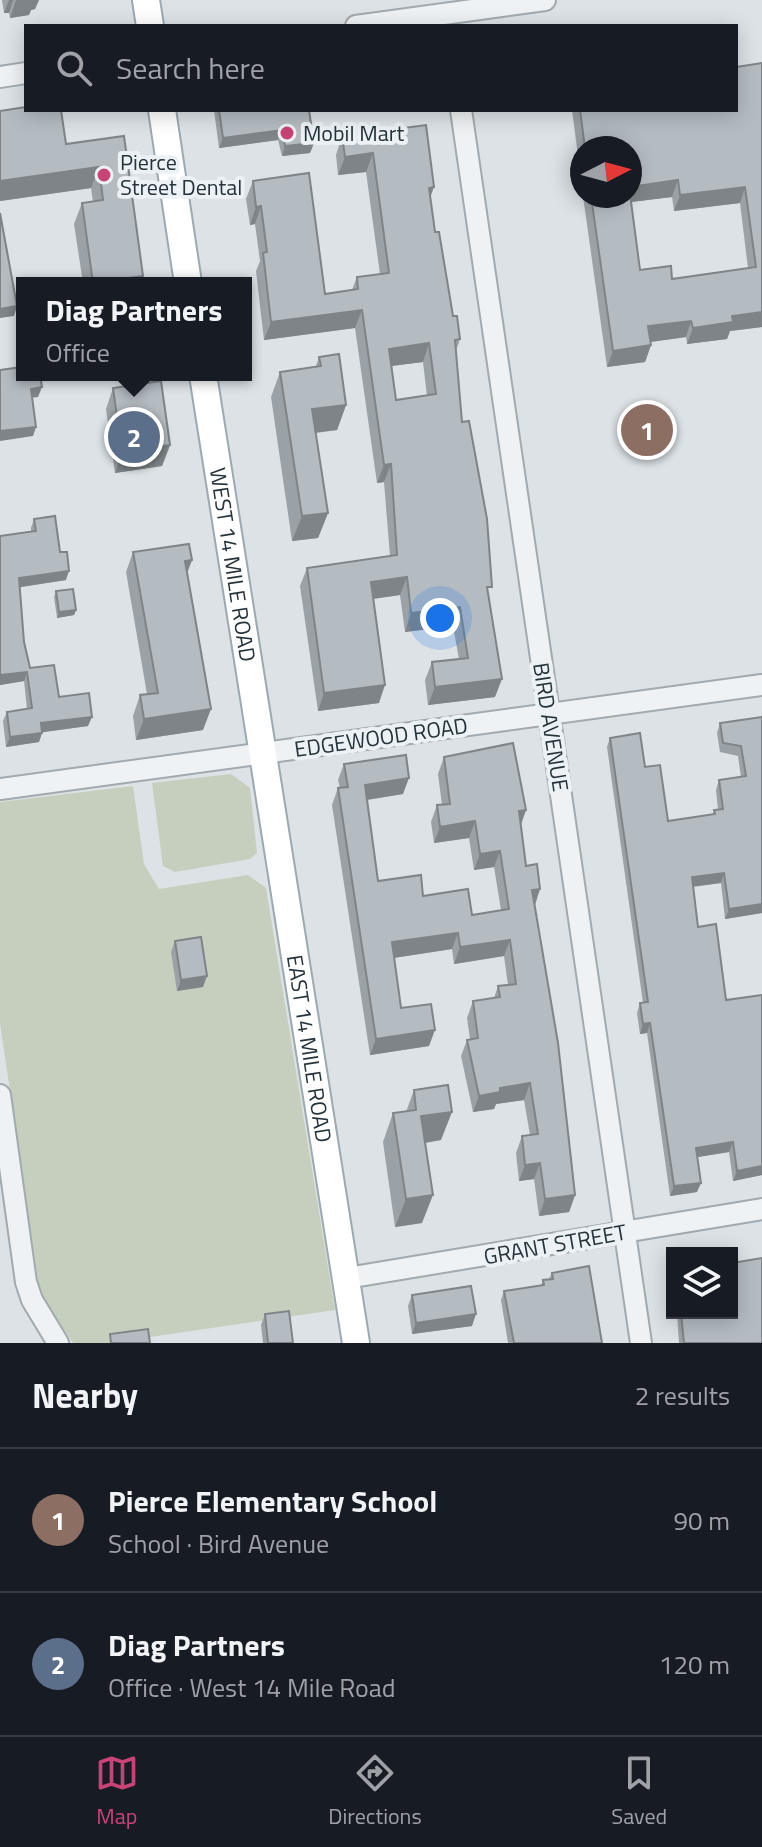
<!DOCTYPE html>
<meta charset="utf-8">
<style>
:root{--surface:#171b24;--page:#20242c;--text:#f1f3f6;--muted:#9ea1a6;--line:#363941;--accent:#c84376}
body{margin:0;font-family:"Titillium Web",sans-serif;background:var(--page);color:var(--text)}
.controls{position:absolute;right:24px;bottom:24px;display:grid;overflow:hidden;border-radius:0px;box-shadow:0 4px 20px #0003}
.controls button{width:72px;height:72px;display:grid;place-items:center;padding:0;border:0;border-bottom:2px solid var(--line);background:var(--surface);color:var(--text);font:40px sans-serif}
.compass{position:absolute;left:570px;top:136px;width:72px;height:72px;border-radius:50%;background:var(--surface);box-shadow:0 4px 20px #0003;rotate:84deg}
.you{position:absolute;left:440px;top:618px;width:28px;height:28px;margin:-20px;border:6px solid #fff;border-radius:50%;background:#1a73e8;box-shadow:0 0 0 12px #1a73e833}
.badge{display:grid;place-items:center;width:52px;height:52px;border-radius:50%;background:var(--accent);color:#fff;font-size:26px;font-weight:700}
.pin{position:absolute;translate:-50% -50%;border:4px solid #fff;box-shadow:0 2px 8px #0006}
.popup{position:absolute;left:16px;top:277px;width:236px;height:104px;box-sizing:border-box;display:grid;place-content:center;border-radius:0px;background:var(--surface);filter:drop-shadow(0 2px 6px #0005);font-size:26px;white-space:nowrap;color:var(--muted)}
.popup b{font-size:30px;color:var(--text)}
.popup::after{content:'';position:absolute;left:50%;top:100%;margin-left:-16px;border:16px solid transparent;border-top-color:var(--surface)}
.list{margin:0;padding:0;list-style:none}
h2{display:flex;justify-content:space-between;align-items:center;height:104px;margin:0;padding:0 32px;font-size:34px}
h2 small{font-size:26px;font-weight:400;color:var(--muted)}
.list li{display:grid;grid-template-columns:52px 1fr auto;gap:24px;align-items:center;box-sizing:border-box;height:144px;padding:0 32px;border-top:2px solid var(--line)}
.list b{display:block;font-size:30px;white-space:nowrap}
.list p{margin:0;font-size:26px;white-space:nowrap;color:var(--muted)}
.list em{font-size:26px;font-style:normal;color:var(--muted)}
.icon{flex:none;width:44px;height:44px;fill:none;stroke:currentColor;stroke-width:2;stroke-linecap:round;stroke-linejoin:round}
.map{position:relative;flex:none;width:762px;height:1343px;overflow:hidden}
.search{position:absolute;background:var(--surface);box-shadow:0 4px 20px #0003;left:24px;right:24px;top:24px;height:88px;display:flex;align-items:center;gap:20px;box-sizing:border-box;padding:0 28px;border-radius:0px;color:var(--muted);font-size:30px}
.sheet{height:392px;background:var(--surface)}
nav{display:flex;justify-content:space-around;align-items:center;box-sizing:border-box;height:112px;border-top:2px solid var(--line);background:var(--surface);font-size:22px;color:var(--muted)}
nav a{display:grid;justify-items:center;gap:4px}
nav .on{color:var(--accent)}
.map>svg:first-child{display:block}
.green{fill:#c6cfbd}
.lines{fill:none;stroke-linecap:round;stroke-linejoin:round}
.minor-casing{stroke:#a2aaaf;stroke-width:24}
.major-casing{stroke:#9ca9b1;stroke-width:30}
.minor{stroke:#eff2f4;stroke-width:20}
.major{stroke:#fff;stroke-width:26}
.wall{fill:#9ba2a7;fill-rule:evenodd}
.shaded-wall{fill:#7e8488}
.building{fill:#b4bcc2;stroke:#7e8488;stroke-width:2;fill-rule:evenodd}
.poi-dot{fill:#c84376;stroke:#ebf1f4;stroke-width:3}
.labels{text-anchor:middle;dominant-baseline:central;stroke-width:8;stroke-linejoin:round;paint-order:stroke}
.poi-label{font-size:22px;fill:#26333b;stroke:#ebf1f4;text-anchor:start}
.street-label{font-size:22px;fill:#26333b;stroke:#ebf1f4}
</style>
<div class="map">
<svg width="762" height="1343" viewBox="0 0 762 1343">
<rect width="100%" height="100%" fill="#dce2e6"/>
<g class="green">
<polygon points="231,774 250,788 257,853 250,859 175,872 163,866 152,783"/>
<polygon points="133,786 144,864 159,889 248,875 266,888 335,1310 109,1343 73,1343 40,1294 0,1023 0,802"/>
</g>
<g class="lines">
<g class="minor-casing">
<g id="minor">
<polyline points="356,26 545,0"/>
<polyline points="0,77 26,73"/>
<polyline points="461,110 641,1343"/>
<polyline points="0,789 762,685"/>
<polyline points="0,1095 26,1282 32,1300 58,1343"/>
<polyline points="347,1278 762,1209"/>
</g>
</g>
<g class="major-casing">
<g id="major">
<polyline points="146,0 150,26"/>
<polyline points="162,110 188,283"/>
<path id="s1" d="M203,375L356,1343"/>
</g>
</g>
<use href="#minor" class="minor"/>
<use href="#major" class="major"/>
</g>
<g class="wall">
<polygon points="0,0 39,0 35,9 31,10 29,15 10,18 9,13 4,13 2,0"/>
<path d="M736,67L762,327L730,331L727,339L687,344L686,337L651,342V345L645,362L607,367L583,196H630V148H582V186L572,110H736ZM672,197L674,211L740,203L748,268L672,279L640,270L631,202Z"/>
<polygon points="214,110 309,110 314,143 310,153 282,156 278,140 219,148"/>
<polygon points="0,111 66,144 124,136 143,276 141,283 83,283 74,224 82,203 93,202 91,188 0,201"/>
<path d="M426,125L430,198L435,232L453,316L460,339L456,351L462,422L488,596L495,697L428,705L425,680L432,662L459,659L453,626L405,632L400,595L373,599L379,703L318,711L300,586L307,568L390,556L384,482L377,483L355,328L264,340L256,271L260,261L255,224L250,225L246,199L253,181L325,294L352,290L357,277L380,274L366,172L338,175L336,155L342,136ZM423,362L427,396L396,400L392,366Z"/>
<polygon points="319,357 346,405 337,430 316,433 328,513 318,538 292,541 271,397 280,372 316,366"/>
<polygon points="113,388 170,445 162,466 115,473 106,409"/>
<polygon points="34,519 60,552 66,580 19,587 24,642 30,668 88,726 42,732 39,742 6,747 3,721 7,712 27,709 24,681 0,685 0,536 31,531 31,528"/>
<polygon points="133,552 192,560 187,572 203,730 136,740 133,716 140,695 147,694 126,572"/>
<polygon points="56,591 76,610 74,615 57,618 54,597"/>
<polygon points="762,717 762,913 725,919 721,883 693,887 698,927 726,1000 762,1175 733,1181 729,1152 697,1157 697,1192 670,1196 647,1033 640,1034 637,1013 640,1003 643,1003 607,747 610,738 645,767 668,821 713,814 714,810 718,809 716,790 719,780 741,777 738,756 720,752 717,733 720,723"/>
<polygon points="444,757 526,810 521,825 526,866 534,905 575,1195 569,1212 539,1216 534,1179 519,1181 516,1153 522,1136 530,1135 524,1100 496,1104 494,1109 473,1112 461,1056 467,1040 470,1039 467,1018 473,1001 494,998 498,986 508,985 504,956 454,964 452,949 394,958 401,1008 429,1046 370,1055 332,805 338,788 340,788 338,780 344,764 403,794 367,800 378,881 423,896 472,915 501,910 494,867 474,870 469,838 434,843 431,822 437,805 442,805 438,774"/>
<polygon points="175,941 203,987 177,991 171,952"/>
<polygon points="414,1090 441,1140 425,1143 422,1223 395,1227 383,1142 393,1113 406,1112"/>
<polygon points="552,1273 602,1343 508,1343 501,1300 504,1291 541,1286 543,1280 549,1279"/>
<polygon points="412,1295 472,1326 412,1334 408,1306"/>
<polygon points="677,1313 732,1313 762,1343 679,1343"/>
<polygon points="265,1314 293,1343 263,1343 261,1325"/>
</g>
<g class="shaded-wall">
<polygon points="9,0 13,0 9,13 4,13"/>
<polygon points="16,0 39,0 35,9 31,10 29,15 10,18"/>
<polygon points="282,130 278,140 219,148 223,138"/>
<polygon points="314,143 310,153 282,156 285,146"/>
<polygon points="373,153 366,172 338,175 345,157"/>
<polygon points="99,167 91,188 0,201 0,181"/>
<polygon points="678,180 672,197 623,203 630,196 630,187"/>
<polygon points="434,187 427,206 429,188"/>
<polygon points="745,187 740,203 674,211 680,195"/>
<polygon points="261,206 255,224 250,225 256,207"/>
<polygon points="143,276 141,283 93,283"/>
<polygon points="17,306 14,316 0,318 0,309"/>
<polygon points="362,310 355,328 264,340 271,322"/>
<polygon points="762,312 762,327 730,331 727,339 687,344 693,328 732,316"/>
<polygon points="691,321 686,337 643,343 648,326"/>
<polygon points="429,343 423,362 383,367 389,349"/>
<polygon points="651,345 645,362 607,367 613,351"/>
<polygon points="42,387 38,397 28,398 31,389"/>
<polygon points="346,405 337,430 303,434 312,409"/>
<polygon points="36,427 33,436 0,441 0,431"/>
<polygon points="170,445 162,466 115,473 122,452"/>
<polygon points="391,464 384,482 377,483 384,465"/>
<polygon points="328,513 318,538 292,541 302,516"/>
<polygon points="192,560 184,581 185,561"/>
<polygon points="69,571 66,580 15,588 19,578"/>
<polygon points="407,577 400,595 364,600 371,582"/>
<polygon points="460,607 453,626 405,632 411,613"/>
<polygon points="76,610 74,615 57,618 59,612"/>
<polygon points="27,672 24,681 0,685 0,675"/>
<polygon points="502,679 495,697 428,705 435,687"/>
<polygon points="385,685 379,703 318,711 324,693"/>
<polygon points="211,709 203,730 136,740 144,719"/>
<polygon points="92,717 88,726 37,733 41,723"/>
<polygon points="42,733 39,742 6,747 10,737"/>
<polygon points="409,778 403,794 359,801 365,785"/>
<polygon points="526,810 520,826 519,811"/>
<polygon points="475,821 469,838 434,843 440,827"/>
<polygon points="500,851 494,867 474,870 480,854"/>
<polygon points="724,873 721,883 688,887 692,877"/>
<polygon points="540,889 535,905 532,890"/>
<polygon points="762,904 762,913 725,919 729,909"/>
<polygon points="458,933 452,949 386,959 392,942"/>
<polygon points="510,940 504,956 454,964 460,947"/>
<polygon points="207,976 203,987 177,991 181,980"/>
<polygon points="650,1023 647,1033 640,1034 643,1024"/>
<polygon points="435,1030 429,1046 370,1055 376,1039"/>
<polygon points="530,1083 524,1100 496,1104 494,1109 473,1112 479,1096 500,1088"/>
<polygon points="452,1112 441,1140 411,1145 421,1116"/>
<polygon points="733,1142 729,1152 692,1158 696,1148"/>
<polygon points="540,1163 534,1179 519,1181 525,1165"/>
<polygon points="762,1166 762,1175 733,1181 737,1171"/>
<polygon points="701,1183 697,1192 670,1196 674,1186"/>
<polygon points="433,1195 422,1223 395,1227 406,1199"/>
<polygon points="575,1195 569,1212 539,1216 545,1199"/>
<polygon points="476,1314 472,1326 412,1334 416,1323"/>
</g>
<g class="building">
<polygon points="762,63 762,312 732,316 733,322 693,328 691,321 648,326 651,345 613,351 591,196 630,196 630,194 640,270 671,266 672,279 756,267 745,187 680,195 678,180 630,187 630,148 585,148 580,110 736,110 736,67"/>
<polygon points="26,107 26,110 61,110 66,144 124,136 143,276 93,283 82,203 103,200 99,167 0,181 0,111"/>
<polygon points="219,110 309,110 314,143 285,146 282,130 223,138"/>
<path d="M426,125L434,187L429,188L435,232H439L453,316H457L460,339L455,340L462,422L469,421L487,519L492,587H487L502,679L435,687L432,662L468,658L460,607L411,613L407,577L371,582L385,685L324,693L307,568L397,555L391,464L384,465L362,310L271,322L263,253L267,252L261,206L256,207L253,181L309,173L325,294L358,289L357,277L389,273L373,153L345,157L342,136ZM429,343L436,394L396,400L389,349Z"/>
<polygon points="0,213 17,306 0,309"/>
<polygon points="339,354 346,405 312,409 328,513 302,516 280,372 321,366 319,357"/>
<polygon points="22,367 22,375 40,375 42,387 31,389 36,427 0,431 0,370"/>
<polygon points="161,381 170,445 122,452 113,388"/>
<polygon points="55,516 60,552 67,552 69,571 19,578 24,642 30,668 54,665 59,697 89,693 92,717 41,723 42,733 10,737 7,712 32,708 27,672 0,675 0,536 36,531 34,519"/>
<polygon points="189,544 192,560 185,561 211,709 144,719 140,695 158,693 133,552"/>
<polygon points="73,589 76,610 59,612 56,591"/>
<polygon points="762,717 762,904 729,909 724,873 692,877 698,927 716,924 726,1000 762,995 762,1166 737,1171 733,1142 696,1148 701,1183 674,1186 650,1023 643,1024 640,1003 648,1002 610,738 640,733 645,767 660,765 668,821 715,814 714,810 723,809 719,780 746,776 741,746 723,743 720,723"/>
<polygon points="513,743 526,810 519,811 526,866 537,864 540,889 532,890 558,1043 575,1195 545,1199 540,1163 525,1165 522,1136 538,1134 530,1083 500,1088 500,1092 479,1096 467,1040 478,1038 473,1001 500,997 498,986 516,984 510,940 460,947 458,933 392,942 401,1008 431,1004 435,1030 376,1039 338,788 348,787 344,764 406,755 409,778 365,785 378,881 421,875 423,896 468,889 472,915 509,909 500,851 480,854 475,821 440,827 437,805 450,804 444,757"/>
<polygon points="201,937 207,976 181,980 175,941"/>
<polygon points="448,1085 452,1112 421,1116 433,1195 406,1199 393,1113 416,1110 414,1090"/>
<polygon points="762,1258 762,1343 684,1343 681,1313 732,1313 732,1263"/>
<polygon points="589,1266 602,1343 514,1343 504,1291 544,1285 543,1280 553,1279 552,1273"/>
<polygon points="471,1286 476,1314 416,1323 412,1295"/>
<polygon points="289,1311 293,1343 268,1343 265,1314"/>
<polygon points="148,1329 150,1343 111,1343 110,1334"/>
</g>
<g class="poi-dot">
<circle cx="287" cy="133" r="8"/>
<circle cx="104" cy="175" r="8"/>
</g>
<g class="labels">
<g class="poi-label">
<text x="303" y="133">Mobil Mart</text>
<text x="120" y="162">Pierce<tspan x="120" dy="25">Street Dental</tspan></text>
</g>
<g class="street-label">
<text stroke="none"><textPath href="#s1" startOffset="192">WEST 14 MILE ROAD</textPath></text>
<text transform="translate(551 727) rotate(81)">BIRD AVENUE</text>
<text transform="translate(381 737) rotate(-8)">EDGEWOOD ROAD</text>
<text stroke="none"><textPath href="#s1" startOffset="682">EAST 14 MILE ROAD</textPath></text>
<text transform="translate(555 1244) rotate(-10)">GRANT STREET</text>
</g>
</g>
</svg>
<div class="controls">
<button><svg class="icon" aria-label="layers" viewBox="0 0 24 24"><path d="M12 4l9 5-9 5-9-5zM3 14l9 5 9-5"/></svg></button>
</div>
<svg class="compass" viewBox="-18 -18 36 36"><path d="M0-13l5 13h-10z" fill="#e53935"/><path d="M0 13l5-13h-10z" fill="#9ea1a6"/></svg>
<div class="you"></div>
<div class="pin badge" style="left:647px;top:430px;background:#8d6e63">1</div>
<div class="pin badge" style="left:134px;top:437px;background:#5c6f8a">2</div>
<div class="popup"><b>Diag Partners</b>Office</div>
<div class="search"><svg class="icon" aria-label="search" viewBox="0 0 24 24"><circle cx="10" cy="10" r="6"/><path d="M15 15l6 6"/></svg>Search here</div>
</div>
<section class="sheet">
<h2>Nearby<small>2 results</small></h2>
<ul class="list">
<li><span class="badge" style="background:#8d6e63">1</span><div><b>Pierce Elementary School</b><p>School · Bird Avenue</p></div><em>90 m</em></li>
<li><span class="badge" style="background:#5c6f8a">2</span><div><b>Diag Partners</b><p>Office · West 14 Mile Road</p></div><em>120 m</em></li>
</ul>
</section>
<nav>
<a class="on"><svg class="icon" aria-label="map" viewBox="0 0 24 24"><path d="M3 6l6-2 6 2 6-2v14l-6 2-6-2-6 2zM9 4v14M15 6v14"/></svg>Map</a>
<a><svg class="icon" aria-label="directions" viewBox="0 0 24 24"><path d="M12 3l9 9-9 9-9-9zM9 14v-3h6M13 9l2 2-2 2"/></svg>Directions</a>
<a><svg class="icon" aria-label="saved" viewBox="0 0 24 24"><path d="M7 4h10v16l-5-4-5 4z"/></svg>Saved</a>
</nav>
